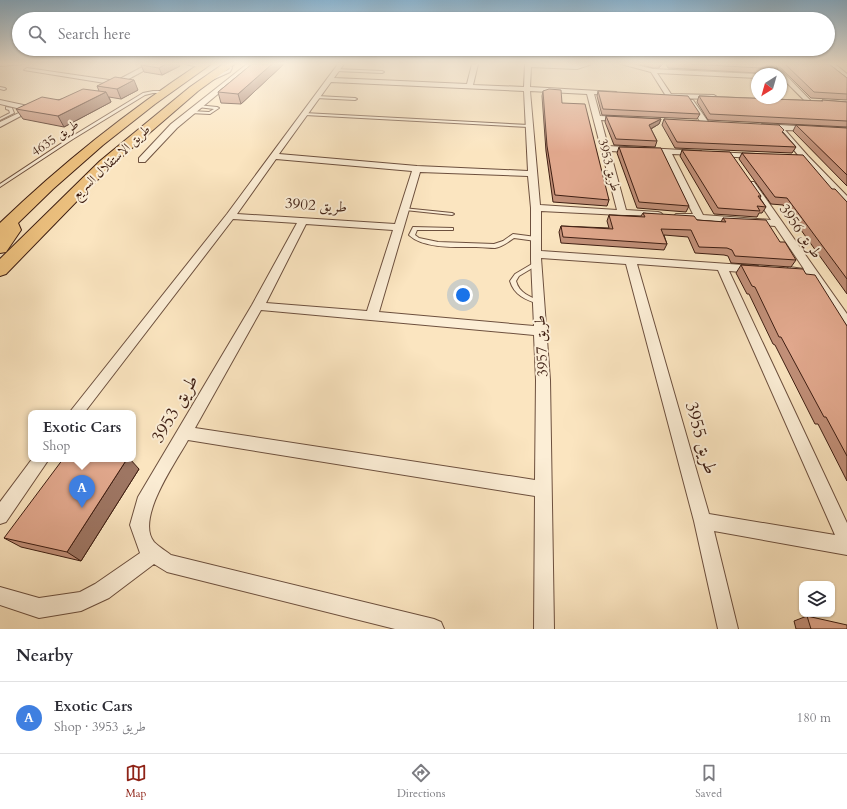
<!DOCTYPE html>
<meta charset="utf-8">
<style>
:root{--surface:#fff;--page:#f2f2f3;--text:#2b2b33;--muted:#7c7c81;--line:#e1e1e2;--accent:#8f2418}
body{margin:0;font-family:Cardo,Amiri,serif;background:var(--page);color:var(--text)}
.controls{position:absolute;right:12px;bottom:12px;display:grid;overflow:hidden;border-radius:8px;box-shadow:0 1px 3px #0004}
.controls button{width:36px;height:36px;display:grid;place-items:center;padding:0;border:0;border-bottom:1px solid var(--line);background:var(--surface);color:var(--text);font:20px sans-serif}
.compass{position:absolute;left:751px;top:68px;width:36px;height:36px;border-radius:50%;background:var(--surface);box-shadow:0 1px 3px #0004;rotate:217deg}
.you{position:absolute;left:463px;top:295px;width:14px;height:14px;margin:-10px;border:3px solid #fff;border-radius:50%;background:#1a73e8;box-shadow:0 0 0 6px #1a73e833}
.badge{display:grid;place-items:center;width:26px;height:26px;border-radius:50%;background:var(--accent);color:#fff;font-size:13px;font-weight:700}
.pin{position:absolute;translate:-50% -33px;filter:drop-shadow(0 1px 2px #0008)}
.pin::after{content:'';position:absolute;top:21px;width:14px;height:12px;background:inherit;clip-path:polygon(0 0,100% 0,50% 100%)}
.popup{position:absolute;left:28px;top:410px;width:108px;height:52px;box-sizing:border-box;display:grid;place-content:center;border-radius:8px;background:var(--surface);filter:drop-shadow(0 1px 3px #0005);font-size:13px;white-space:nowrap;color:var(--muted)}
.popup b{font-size:15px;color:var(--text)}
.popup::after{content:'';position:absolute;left:50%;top:100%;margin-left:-8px;border:8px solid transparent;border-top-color:var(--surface)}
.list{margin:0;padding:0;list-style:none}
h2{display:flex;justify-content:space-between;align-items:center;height:52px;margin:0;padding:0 16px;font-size:17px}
h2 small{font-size:13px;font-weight:400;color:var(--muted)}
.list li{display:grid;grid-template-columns:26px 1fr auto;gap:12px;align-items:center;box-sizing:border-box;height:72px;padding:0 16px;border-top:1px solid var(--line)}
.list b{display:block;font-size:15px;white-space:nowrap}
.list p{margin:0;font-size:13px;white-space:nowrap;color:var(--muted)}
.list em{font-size:13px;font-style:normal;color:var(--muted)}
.icon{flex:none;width:22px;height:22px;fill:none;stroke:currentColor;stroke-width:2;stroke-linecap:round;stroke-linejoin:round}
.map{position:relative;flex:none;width:847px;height:629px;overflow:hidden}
.search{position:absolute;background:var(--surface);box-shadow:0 1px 3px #0004;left:12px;right:12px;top:12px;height:44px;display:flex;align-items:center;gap:10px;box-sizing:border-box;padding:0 14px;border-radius:22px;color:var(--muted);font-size:15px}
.sheet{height:124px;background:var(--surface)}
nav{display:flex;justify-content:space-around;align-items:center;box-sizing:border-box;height:56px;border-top:1px solid var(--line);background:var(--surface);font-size:11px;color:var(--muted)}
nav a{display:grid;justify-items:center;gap:2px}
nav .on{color:var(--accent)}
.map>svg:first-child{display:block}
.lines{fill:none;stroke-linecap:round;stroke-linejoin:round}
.service-casing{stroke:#6d503e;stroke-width:2}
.minor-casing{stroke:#6d503e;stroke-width:2}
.primary-casing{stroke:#3e1e12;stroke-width:2}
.service{fill:#fceed6;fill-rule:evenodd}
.minor{fill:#fceed6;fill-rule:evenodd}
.primary{fill:#eec280;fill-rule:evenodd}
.wall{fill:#c29079;stroke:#3e1e12}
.shaded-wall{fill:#9e7663;stroke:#3e1e12}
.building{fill:#e1a88d;stroke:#3e1e12}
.labels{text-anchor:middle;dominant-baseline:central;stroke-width:4;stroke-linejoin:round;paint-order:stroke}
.far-street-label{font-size:13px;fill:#3e1e12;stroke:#fceed6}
.street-label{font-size:15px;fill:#3e1e12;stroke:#fceed6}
.near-street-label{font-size:18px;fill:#3e1e12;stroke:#fceed6}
</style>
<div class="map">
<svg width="847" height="629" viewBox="0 0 847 629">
<rect width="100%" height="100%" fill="#fbe5c0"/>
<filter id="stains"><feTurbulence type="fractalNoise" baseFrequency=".005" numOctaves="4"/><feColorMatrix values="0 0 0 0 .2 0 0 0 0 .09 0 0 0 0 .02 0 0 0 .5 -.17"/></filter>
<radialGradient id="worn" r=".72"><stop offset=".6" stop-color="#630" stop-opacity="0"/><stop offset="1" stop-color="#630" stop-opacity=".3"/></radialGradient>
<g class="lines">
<g class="service-casing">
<g id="service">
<polygon points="0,64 24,64 0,66"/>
<polygon points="228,64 230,64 232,68 230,72 210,81 208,81 208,79 228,70 230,68"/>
<polygon points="336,69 382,71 384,72 382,73 337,71"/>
<polygon points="0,87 5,88 6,89 4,90 0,89"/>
<polygon points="153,91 165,91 167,92 165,93 153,93 145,95 73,139 0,187 0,184 71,137 143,93"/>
<polygon points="317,96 355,98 357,99 355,100 316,98 316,96"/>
<polygon points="197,105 217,107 219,108 210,114 190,113 189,112 191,111 209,112 214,109 198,107 197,107"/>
<polygon points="6,107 12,108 14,113 0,120 0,118 10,113 9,110 6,109"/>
<polygon points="304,113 529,125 531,126 529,127 305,115 303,114"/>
<polygon points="403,208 452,213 454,214 452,215 405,210 403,209"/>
<path d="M413,227L453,228V230H417L415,235L419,238L438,242L494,244L503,241L513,234L536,237L539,239L536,241L514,238C508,242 502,247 495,248C489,248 482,247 476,247C457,247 424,249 409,235Z"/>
<path d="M537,261L540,263L539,264L519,276L516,281C519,293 530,297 541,301L542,302L541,303L539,304C526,300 514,295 510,281L515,274Z"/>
</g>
</g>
<g class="minor-casing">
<g id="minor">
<polygon points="148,64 156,64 112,88 109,86 111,84 24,70 27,68 116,81"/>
<polygon points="186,64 203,64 206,66 203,68"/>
<polygon points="247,64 254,64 177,128 145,162 139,162 139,158 171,124"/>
<path d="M338,64H344L334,78L467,84L472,64H478L473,85L524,87L525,64H592L577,69L531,67L530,87L616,92L617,93L614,95L594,94L600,116L621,117L625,119L621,121L601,120L608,146L701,151V155H698L672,154L703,215L771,220L747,184L748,182H754L847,314V327L843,326L809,276L785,274L784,271L789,267L804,269L775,226L676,218L674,216L676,214H693L663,154L610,151L626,210L658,212L661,213L663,215L661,217L541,211V251L758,266L759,269L758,272L754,273L729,271L847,523V555L714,531L738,629H718L694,521L626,264L541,258L550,380L554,629H534L535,496L188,440C176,462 135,519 154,542C159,547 166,551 171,555L434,619L441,622L444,629H395L167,572L154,564L109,598L81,611L39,618L0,605V587L39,598L80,592L95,584L140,553L130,525L138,497L252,305L297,223L233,219L84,413H69L227,214ZM331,82L524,91L528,171L417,166L279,154ZM530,91L587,94L617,210L540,205ZM276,159L412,171L395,224L237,214ZM420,172L528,176L531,208V260L534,326L379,312ZM306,224L393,230L367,311L266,303ZM637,264L718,270L835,535L709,514ZM261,310L534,335L536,380L535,480L195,428Z"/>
<polygon points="621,64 632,64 653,69 757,74 757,78 657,73 671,94 714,95 717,97 714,99 672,98 666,96 651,72"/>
<polygon points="769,64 775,64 810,100 810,102 806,102 781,77 781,74 778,74"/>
<polygon points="828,64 835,64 847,74 847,79"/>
<polygon points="0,100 28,106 32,110 0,127 0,122 25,110 0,104"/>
<polygon points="689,100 693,100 709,123 708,125 702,125 688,101"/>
<polygon points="762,124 814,127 814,131 811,131 785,130 808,156 847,196 847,204 844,203 802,160 777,129 762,128"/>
<polygon points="713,152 756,154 760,156 756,158 716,156 712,154"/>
<polygon points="32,459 49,459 6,522 0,524 0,502"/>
</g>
</g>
<g class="primary-casing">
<g id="primary">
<path d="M199,64H211L155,104L103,145L53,189L18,223L21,230L6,252L0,253V223C61,164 128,111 199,64Z"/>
<polygon points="223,64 235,64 198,91 110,167 6,274 0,276 0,259 100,161 190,87"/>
</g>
</g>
<use href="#service" class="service"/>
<use href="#minor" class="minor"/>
<use href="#primary" class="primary"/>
</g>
<g class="wall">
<polygon points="252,64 284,64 241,104 221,103 218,92"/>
<polygon points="639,64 663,64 659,68 653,68"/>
<polygon points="666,64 775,64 778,69 776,74 668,68"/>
<polygon points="777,64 829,64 847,78 847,100 811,98"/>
<polygon points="141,65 180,66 162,75 144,72"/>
<polygon points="97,86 138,90 121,99 109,97 111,102 64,127 23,119 16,109 99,91"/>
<polygon points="543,91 562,103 609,200 607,206 553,202 546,151 542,96"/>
<polygon points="598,91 700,114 697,119 602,115 597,96"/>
<polygon points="699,96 821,101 822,100 847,102 847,127 708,120 697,102"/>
<polygon points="606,116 661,119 659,124 651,129 657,141 655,147 614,145 605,122"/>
<polygon points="664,119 783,132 796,147 792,153 675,148 662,125"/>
<polygon points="796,125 847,128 847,186 793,131"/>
<polygon points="619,147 689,206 686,212 637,208 617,153"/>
<polygon points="682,150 761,196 760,198 766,207 762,213 759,213 757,217 714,214 680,156"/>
<polygon points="742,153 832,189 847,202 847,294 783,205 771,204 739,159"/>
<polygon points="643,213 697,220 721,222 723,218 780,242 796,260 791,267 731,263 728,256 724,255 695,253 688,237 664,235 667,244 664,250 561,243 559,232 561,226 609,228 607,221 609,215 641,216"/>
<polygon points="741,265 806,274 847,326 847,481 818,424 815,424 775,345 773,344 749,294 747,294 736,273"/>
<polygon points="139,469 81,561 21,547 4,538"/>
<polygon points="807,616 847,629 796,629 794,621"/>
</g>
<g class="shaded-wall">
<polygon points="166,64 179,64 180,66 162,75 159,68"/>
<polygon points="272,64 284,64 241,104 238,94"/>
<polygon points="660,64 663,64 659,68"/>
<polygon points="134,80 138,90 121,99 117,89"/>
<polygon points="106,92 111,102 64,127 58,116"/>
<polygon points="661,119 659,124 647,131 649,125"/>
<polygon points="127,459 130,459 139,469 81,561 67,552"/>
</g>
<g class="building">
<polygon points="142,64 166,64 159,68 141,65"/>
<polygon points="252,64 272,64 238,94 218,92"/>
<polygon points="691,64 775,64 778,69"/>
<polygon points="785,64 829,64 847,78 847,94 814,92"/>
<polygon points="115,77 134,80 117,89 97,86"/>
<polygon points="83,89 106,92 58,116 16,109 42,97 59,100"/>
<polygon points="549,89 561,90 562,103 585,104 609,200 555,195 547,146 543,91"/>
<polygon points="598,91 688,96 700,114 603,109"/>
<polygon points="699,96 823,101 822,100 847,102 847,121 710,114"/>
<polygon points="606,116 661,119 649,125 657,141 616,139"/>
<polygon points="664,119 779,125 784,130 782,132 796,147 677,142"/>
<polygon points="796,125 847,128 847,175"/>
<polygon points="619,147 661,148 689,206 639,202"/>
<polygon points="682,150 730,152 761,196 758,196 766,207 757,206 760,211 718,208"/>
<polygon points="742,153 803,155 832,189 835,189 847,202 847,279 787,198 775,197"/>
<polygon points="643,213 694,216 697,220 726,222 723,218 766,220 780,242 785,242 796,260 735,256 732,250 727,248 699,247 691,230 661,229 667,244 563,237 561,226 613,229 609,215 645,217"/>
<polygon points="741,265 803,269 806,274 815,275 847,326 847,456 826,417 824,417 781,337 779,337 755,287 752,286"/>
<polygon points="63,459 127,459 67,552 4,538"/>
<polygon points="807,616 847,625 847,629 811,629"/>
</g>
<linearGradient id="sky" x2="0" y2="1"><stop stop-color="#8cb8d6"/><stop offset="0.42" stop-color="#fdf3e3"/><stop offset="1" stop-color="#fdf3e3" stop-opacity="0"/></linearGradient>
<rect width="847" height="152" fill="url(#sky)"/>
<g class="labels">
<g class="far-street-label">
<text transform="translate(55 138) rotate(-34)">طريق 4635</text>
<text transform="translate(111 162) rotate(-43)">طريق الاستقلال السريع</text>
<text transform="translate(609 165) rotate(75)">طريق 3953</text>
</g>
<g class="street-label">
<text transform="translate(316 205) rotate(4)">طريق 3902</text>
<text transform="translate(801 231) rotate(55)">طريق 3956</text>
<text transform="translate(541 346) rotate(-93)">طريق 3957</text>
</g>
<g class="near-street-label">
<text transform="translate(175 409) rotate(-60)">طريق 3953</text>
<text transform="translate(701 438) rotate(74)">طريق 3955</text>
</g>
</g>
<rect width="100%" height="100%" filter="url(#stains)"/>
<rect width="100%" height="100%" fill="url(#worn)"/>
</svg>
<div class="controls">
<button><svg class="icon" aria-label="layers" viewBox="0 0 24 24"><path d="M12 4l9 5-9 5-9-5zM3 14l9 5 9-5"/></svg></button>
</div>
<svg class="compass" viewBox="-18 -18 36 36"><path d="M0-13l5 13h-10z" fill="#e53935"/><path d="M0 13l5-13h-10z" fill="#7c7c81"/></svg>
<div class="you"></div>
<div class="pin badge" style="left:82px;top:508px;background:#3f7fe0">A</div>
<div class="popup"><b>Exotic Cars</b>Shop</div>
<div class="search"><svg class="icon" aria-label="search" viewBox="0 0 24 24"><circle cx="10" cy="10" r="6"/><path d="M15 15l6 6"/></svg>Search here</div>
</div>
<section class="sheet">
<h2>Nearby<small></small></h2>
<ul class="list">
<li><span class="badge" style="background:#3f7fe0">A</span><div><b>Exotic Cars</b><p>Shop · طريق 3953</p></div><em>180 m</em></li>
</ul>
</section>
<nav>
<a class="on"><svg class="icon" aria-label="map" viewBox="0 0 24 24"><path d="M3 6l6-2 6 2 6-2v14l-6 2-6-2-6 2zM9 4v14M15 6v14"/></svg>Map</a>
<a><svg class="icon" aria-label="directions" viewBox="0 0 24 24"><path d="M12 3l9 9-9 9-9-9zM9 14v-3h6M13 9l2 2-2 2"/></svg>Directions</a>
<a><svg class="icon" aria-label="saved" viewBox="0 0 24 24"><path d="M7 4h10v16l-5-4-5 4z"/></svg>Saved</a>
</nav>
